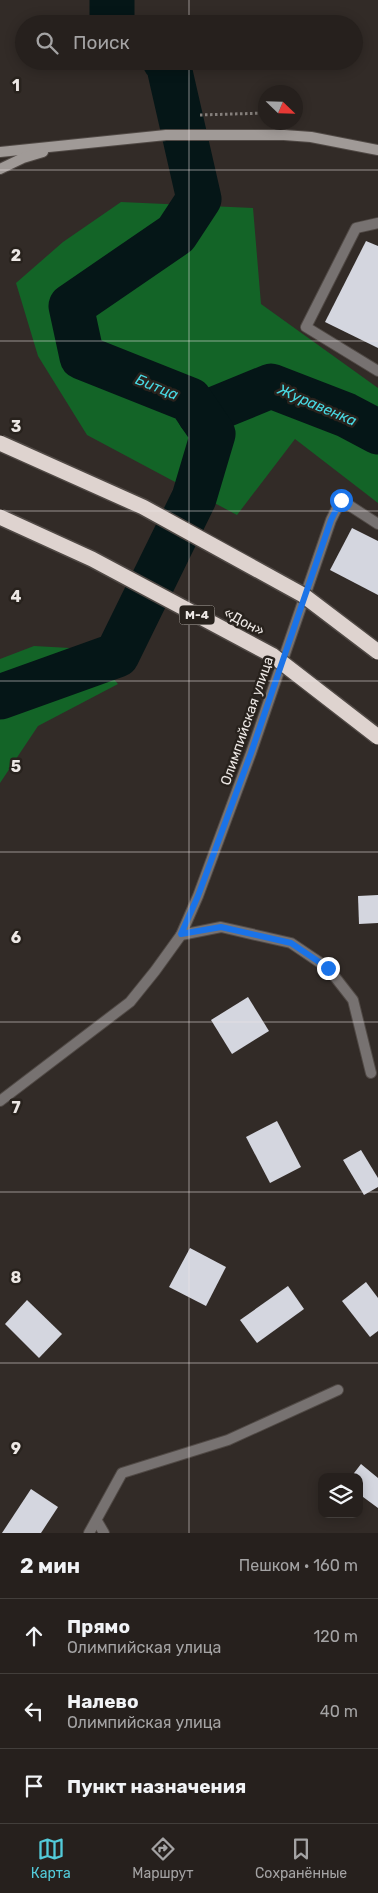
<!DOCTYPE html>
<html lang="ru">
<meta charset="utf-8">
<style>
:root{--surface:#26201d;--page:#322d2a;--text:#f1f3f6;--muted:#a4a3a4;--line:#423e3b;--accent:#53cbda}
body{margin:0;font-family:Rubik,sans-serif;background:var(--page);color:var(--text)}
.controls{position:absolute;right:15px;bottom:15px;display:grid;overflow:hidden;border-radius:10px;box-shadow:0 2px 12px #0003}
.controls button{width:45px;height:45px;display:grid;place-items:center;padding:0;border:0;border-bottom:1px solid var(--line);background:var(--surface);color:var(--text);font:25px sans-serif}
.compass{position:absolute;left:258px;top:85px;width:45px;height:45px;border-radius:50%;background:var(--surface);box-shadow:0 2px 12px #0003;rotate:113deg}
.stop{position:absolute;width:15px;height:15px;margin:-11px;border:4px solid #1a73e8;border-radius:50%;background:#fff}
.stop.end{background:#1a73e8;border-color:#fff;box-shadow:0 1px 5px #0008}
.list{margin:0;padding:0;list-style:none}
h2{display:flex;justify-content:space-between;align-items:center;height:65px;margin:0;padding:0 20px;font-size:21px}
h2 small{font-size:16px;font-weight:400;color:var(--muted)}
.list li{display:grid;grid-template-columns:32px 1fr auto;gap:15px;align-items:center;box-sizing:border-box;height:75px;padding:0 20px;border-top:1px solid var(--line)}
.list b{display:block;font-size:19px;white-space:nowrap}
.list p{margin:0;font-size:16px;white-space:nowrap;color:var(--muted)}
.list em{font-size:16px;font-style:normal;color:var(--muted)}
.icon{flex:none;width:28px;height:28px;fill:none;stroke:currentColor;stroke-width:2;stroke-linecap:round;stroke-linejoin:round}
.map{position:relative;flex:none;width:378px;height:1533px;overflow:hidden}
.search{position:absolute;background:var(--surface);box-shadow:0 2px 12px #0003;left:15px;right:15px;top:15px;height:55px;display:flex;align-items:center;gap:12px;box-sizing:border-box;padding:0 18px;border-radius:28px;color:var(--muted);font-size:19px}
.sheet{height:290px;background:var(--surface)}
nav{display:flex;justify-content:space-around;align-items:center;box-sizing:border-box;height:70px;border-top:1px solid var(--line);background:var(--surface);font-size:14px;color:var(--muted)}
nav a{display:grid;justify-items:center;gap:2px}
nav .on{color:var(--accent)}
.map>svg:first-child{display:block}
.forest{fill:#136427}
.lines{fill:none;stroke-linecap:round;stroke-linejoin:round}
.river{stroke:#051617;stroke-width:45}
.building{fill:#d4d6df}
.lane-casing{stroke:#504945;stroke-width:12}
.street-casing{stroke:#504945;stroke-width:12}
.secondary-casing{stroke:#504945;stroke-width:12}
.path{stroke:#857f7b;stroke-width:3;stroke-dasharray:2.5 2.5;stroke-linecap:butt}
.lane{stroke:#777271;stroke-width:10}
.street{stroke:#777271;stroke-width:10}
.secondary{stroke:#a09a97;stroke-width:10}
.highway-bridge-casing{stroke:#504945;stroke-width:18;stroke-linecap:butt}
.highway-bridge{stroke:#ded3cf;stroke-width:15}
.route{stroke:#1a73e8;stroke-width:6}
.grid{fill:none;stroke:#ede8e5;stroke-width:1;stroke-opacity:0.55}
.labels{text-anchor:middle;dominant-baseline:central;stroke-width:5;stroke-linejoin:round;paint-order:stroke}
.shield{fill:#28221d;stroke:#b2ada9;stroke-width:1}
.shield-label{font-size:12px;font-weight:bold;fill:#ede8e5}
.street-label{font-size:14px;fill:#ede8e5;stroke:#28221d}
.water-label{font-size:15px;font-style:italic;fill:#48d9e3;stroke:#28221d}
.grid-label{font-size:16px;text-anchor:middle;font-weight:bold;fill:#ede8e5;stroke:#28221d;stroke-width:5;stroke-linejoin:round;paint-order:stroke}
</style>
<div class="map">
<svg width="378" height="1533" viewBox="0 0 378 1533">
<rect width="100%" height="100%" fill="#322b27"/>
<g class="forest">
<polygon points="121,202 253,208 261,304 378,388 378,503 295,439 237,515 87,435 38,356 16,283 63,242"/>
<polygon points="34,646 88,649 118,684 38,726 0,783 0,659"/>
</g>
<g class="lines">
<g class="river">
<polyline points="112,24 112,0"/>
<polyline points="200,415 271,386 346,415 378,432"/>
<polyline points="0,697 117,655 194,498 213,434 190,400 82,357 71,306 176,234 199,199 168,63 165,61"/>
</g>
</g>
<g class="building">
<polygon points="366,241 378,246 378,348 325,322"/>
<polygon points="352,528 378,541 378,595 330,570"/>
<polygon points="378,895 378,923 359,924 358,896"/>
<polygon points="248,997 269,1031 232,1054 211,1020"/>
<polygon points="277,1121 301,1167 270,1183 246,1137"/>
<polygon points="361,1150 378,1178 378,1187 364,1195 343,1160"/>
<polygon points="190,1248 226,1267 206,1306 169,1287"/>
<polygon points="366,1282 378,1298 378,1331 370,1337 342,1301"/>
<polygon points="288,1286 304,1309 257,1343 240,1320"/>
<polygon points="27,1300 62,1334 39,1358 5,1324"/>
<polygon points="361,1464 378,1478 378,1508 359,1494 359,1477 351,1477"/>
<polygon points="31,1489 58,1507 41,1533 2,1533"/>
</g>
<g class="lines">
<g class="lane-casing">
<polyline id="lane" points="378,223 356,228 306,327 378,371"/>
</g>
<g class="street-casing">
<g id="street">
<polyline points="181,935 198,896 251,753 331,520 341,500 378,524"/>
<polyline points="0,1101 130,1002 155,971 181,935 221,927 291,943 328,968 353,1000 371,1073"/>
<polyline points="97,1521 104,1533"/>
<polyline points="89,1533 122,1473 228,1440 338,1390"/>
</g>
</g>
<g class="secondary-casing">
<g id="secondary">
<polyline points="0,152 166,135 284,135 311,137 378,150"/>
<polyline points="0,169 23,158 43,152"/>
</g>
</g>
<polyline class="path" points="200,115 266,113"/>
<use href="#lane" class="lane"/>
<use href="#street" class="street"/>
<use href="#secondary" class="secondary"/>
<g class="highway-bridge-casing">
<g id="highway-bridge">
<polyline points="0,443 143,507 303,595 378,652"/>
<polyline points="0,517 92,559 272,655 378,737"/>
</g>
</g>
<use href="#highway-bridge" class="highway-bridge"/>
</g>
<g class="lines">
<polyline class="route" points="328,968 291,943 221,927 181,934 198,896 251,753 331,520 341,500"/>
</g>
<path class="grid" d="M189,0V24M189,61V1533M0,170H378M0,341H378M0,511H378M0,681H378M0,852H378M0,1022H378M0,1192H378M0,1363H378"/>
<g class="labels">
<rect class="shield" x="179.5" y="605.5" width="35" height="19" rx="4"/>
<g class="shield-label">
<text x="197" y="615">М-4</text>
</g>
<g class="street-label">
<text transform="translate(244 622) rotate(28)">«Дон»</text>
<text transform="translate(247 721) rotate(-71)">Олимпийская улица</text>
</g>
<g class="water-label">
<text transform="translate(157 387) rotate(22)">Битца</text>
<text transform="translate(317 405) rotate(23)">Журавенка</text>
</g>
</g>
<g class="grid-label">
<text x="16" y="91">1</text>
<text x="16" y="261">2</text>
<text x="16" y="432">3</text>
<text x="16" y="602">4</text>
<text x="16" y="772">5</text>
<text x="16" y="943">6</text>
<text x="16" y="1113">7</text>
<text x="16" y="1283">8</text>
<text x="16" y="1454">9</text>
</g>
</svg>
<div class="controls">
<button><svg class="icon" aria-label="layers" viewBox="0 0 24 24"><path d="M12 4l9 5-9 5-9-5zM3 14l9 5 9-5"/></svg></button>
</div>
<svg class="compass" viewBox="-18 -18 36 36"><path d="M0-13l5 13h-10z" fill="#e53935"/><path d="M0 13l5-13h-10z" fill="#a4a3a4"/></svg>
<div class="stop" style="left:341px;top:500px"></div>
<div class="stop end" style="left:328px;top:968px"></div>
<div class="search"><svg class="icon" aria-label="search" viewBox="0 0 24 24"><circle cx="10" cy="10" r="6"/><path d="M15 15l6 6"/></svg>Поиск</div>
</div>
<section class="sheet">
<h2>2 мин<small>Пешком · 160 m</small></h2>
<ul class="list">
<li><svg class="icon" aria-label="ahead" viewBox="0 0 24 24"><path d="M12 20V5M6 11l6-6 6 6"/></svg><div><b>Прямо</b><p>Олимпийская улица</p></div><em>120 m</em></li>
<li><svg class="icon" aria-label="left" viewBox="0 0 24 24"><path d="M17 20v-9H6M10 6l-5 5 5 5"/></svg><div><b>Налево</b><p>Олимпийская улица</p></div><em>40 m</em></li>
<li><svg class="icon" aria-label="arrive" viewBox="0 0 24 24"><path d="M6 21V4h12l-3 4 3 4H6"/></svg><div><b>Пункт назначения</b></div></li>
</ul>
</section>
<nav>
<a class="on"><svg class="icon" aria-label="map" viewBox="0 0 24 24"><path d="M3 6l6-2 6 2 6-2v14l-6 2-6-2-6 2zM9 4v14M15 6v14"/></svg>Карта</a>
<a><svg class="icon" aria-label="directions" viewBox="0 0 24 24"><path d="M12 3l9 9-9 9-9-9zM9 14v-3h6M13 9l2 2-2 2"/></svg>Маршрут</a>
<a><svg class="icon" aria-label="saved" viewBox="0 0 24 24"><path d="M7 4h10v16l-5-4-5 4z"/></svg>Сохранённые</a>
</nav>
